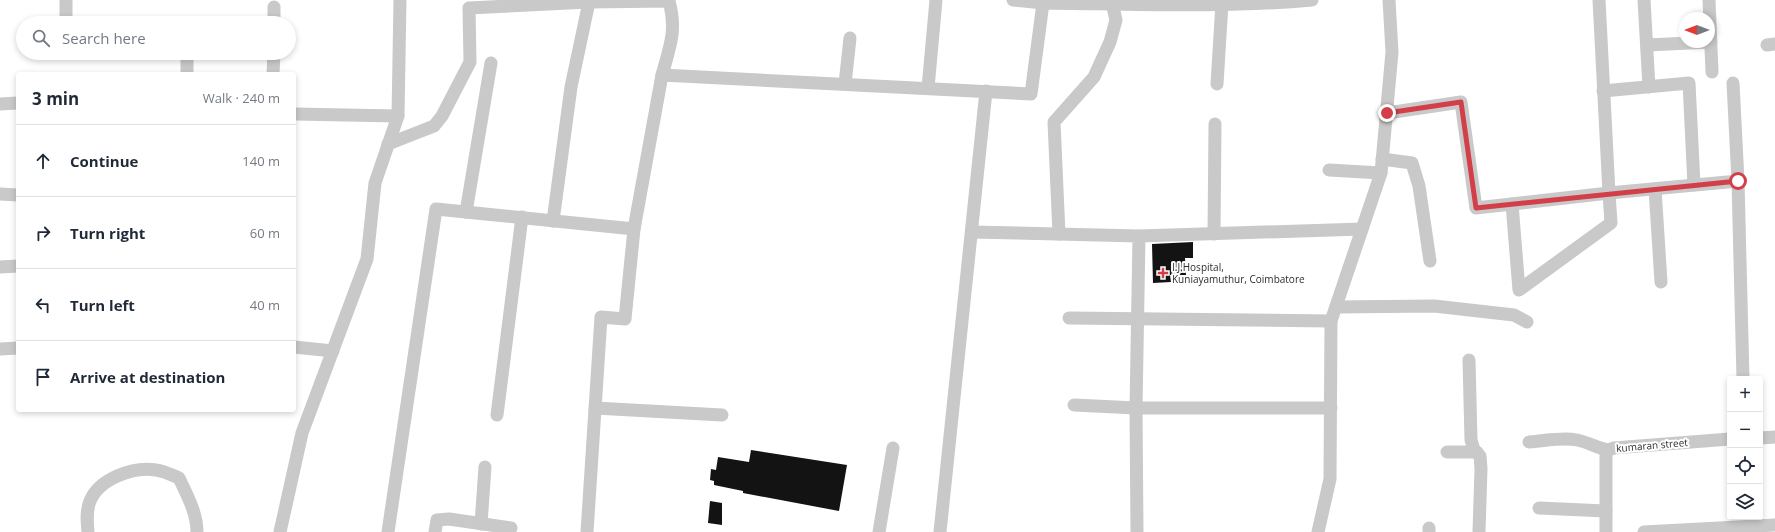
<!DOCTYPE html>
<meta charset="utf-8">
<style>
:root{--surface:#fff;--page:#f2f2f3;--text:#1f2937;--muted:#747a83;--line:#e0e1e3}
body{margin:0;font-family:"Open Sans",sans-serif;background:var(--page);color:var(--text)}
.controls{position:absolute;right:12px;bottom:12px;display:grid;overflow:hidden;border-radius:4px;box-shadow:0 2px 6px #0003}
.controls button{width:36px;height:36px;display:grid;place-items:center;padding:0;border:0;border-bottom:1px solid var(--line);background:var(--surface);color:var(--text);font:20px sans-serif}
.compass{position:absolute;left:1679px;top:12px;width:36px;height:36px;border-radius:50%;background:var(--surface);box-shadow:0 2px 6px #0003;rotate:270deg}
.stop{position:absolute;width:12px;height:12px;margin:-9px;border:3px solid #d23f49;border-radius:50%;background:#fff}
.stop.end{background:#d23f49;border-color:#fff;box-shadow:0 1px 4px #0008}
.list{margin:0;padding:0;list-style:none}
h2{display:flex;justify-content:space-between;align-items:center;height:52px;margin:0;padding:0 16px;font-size:17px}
h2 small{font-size:13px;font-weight:400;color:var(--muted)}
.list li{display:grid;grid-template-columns:26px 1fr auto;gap:12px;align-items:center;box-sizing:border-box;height:72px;padding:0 16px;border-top:1px solid var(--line)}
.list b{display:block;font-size:15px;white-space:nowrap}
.list em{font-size:13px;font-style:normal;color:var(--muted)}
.icon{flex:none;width:22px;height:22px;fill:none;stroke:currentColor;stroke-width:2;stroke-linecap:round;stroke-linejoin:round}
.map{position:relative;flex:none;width:1775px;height:532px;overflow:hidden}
.search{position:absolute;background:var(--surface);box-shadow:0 2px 6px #0003;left:16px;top:16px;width:280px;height:44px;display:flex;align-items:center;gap:10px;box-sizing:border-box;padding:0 14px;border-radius:22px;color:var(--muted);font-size:15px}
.panel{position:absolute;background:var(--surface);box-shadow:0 2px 6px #0003;left:16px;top:72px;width:280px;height:340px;border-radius:4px}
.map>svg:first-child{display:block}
.building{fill:#131313}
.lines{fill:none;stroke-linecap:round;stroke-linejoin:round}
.minor{stroke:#c9c9c9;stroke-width:13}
.route{stroke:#d23f49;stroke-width:5}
.poi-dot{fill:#d23f49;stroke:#fff;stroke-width:1.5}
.labels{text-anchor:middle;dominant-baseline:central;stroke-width:4;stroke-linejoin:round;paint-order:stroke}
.poi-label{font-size:10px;fill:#2c2c2c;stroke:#fff;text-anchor:start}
.street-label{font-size:10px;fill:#2c2c2c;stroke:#fff}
</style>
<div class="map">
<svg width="1775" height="532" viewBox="0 0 1775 532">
<rect width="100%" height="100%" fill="#fff"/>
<g class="building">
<polygon points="1193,242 1193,258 1185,258 1186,275 1170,275 1171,282 1153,283 1152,244"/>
<polygon points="751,450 847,465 839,511 743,493 743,491 714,485 714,481 710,480 711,469 716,470 718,457 749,462"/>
<polygon points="710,501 722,503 722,525 708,523"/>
</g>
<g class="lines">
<g class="minor">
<polyline points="66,0 66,23"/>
<polyline points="1013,0 1043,3"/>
<polyline points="1644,0 1649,87"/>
<polyline points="1709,0 1712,72"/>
<polyline points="274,23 274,7"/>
<polyline points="1647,45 1711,42"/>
<polyline points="1767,45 1775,44"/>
<polyline points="187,53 187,74"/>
<polyline points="273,74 274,53"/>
<polyline points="845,84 850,38"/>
<polyline points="1217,84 1222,3"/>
<polyline points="928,88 936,0"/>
<polyline points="1603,91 1689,83 1694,185"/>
<polyline points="0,104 18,103"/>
<polyline points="1387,113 1461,102 1476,208 1609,193 1599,0"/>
<polyline points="294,114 398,116"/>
<path d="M388,144L434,126L442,116L470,62L469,8L589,2L669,1C677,31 670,46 662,75"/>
<polyline points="1382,159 1412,163 1419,186 1430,261"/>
<polyline points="1329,170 1381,173"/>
<polyline points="1738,181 1743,379"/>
<polyline points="1655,189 1661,282"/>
<polyline points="0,194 18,195"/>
<polyline points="1512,204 1519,290 1611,223 1609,193 1738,181 1733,83"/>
<polyline points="466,212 491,63"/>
<polyline points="553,221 571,87 589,2"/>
<polyline points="972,232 1139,236 1136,408 1137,532"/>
<polyline points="1059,234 1054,122 1094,77 1110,42 1116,20 1112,3"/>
<polyline points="1214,234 1215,124"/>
<polyline points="1139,236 1362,229"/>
<polyline points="0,267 18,266"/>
<polyline points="1336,307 1434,306 1514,315 1527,322"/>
<polyline points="1069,318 1331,321"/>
<polyline points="294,347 333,351"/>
<polyline points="0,349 18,348"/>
<polyline points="1469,360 1471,440 1474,450 1480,456 1481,469 1479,532"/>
<polyline points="1074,405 1136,408 1331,408"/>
<polyline points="595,408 722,415"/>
<polyline points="497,415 522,217"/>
<polyline points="1760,438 1775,437"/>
<path d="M1529,442C1545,441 1562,437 1577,440C1588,442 1597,448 1608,450"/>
<polyline points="1447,452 1477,452"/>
<polyline points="1539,508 1606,511"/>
<polyline points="481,524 485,467"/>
<path d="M88,532C87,522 86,511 90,501C99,479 133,466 156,470C164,471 172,475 179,478C187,495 197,513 197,532"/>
<polyline points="280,532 302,433 367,259 375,183 398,116 400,0"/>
<path d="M388,532L436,209L634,229L662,75L1031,94L1043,3C1132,4 1224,8 1312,0"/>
<polyline points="435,532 437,520 449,519 511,528"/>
<polyline points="587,532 601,317 625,319 634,229"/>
<polyline points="879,532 893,448"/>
<polyline points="940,532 986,91"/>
<polyline points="1318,532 1330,479 1331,321 1381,173 1392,52 1389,0"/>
<polyline points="1429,532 1429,528"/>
<polyline points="1606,532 1606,454 1608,450 1614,448 1730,439"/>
<polyline points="1644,532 1775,525"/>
</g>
</g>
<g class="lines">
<polyline class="route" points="1387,113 1461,102 1476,208 1738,181"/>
</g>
<path class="poi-dot" d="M1161 267h4v4h4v4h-4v4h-4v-4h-4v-4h4z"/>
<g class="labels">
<g class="poi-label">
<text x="1172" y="267">I.J.Hospital,<tspan x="1172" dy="12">Kuniayamuthur, Coimbatore</tspan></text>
</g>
<g class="street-label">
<text transform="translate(1652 445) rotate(-5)">kumaran street</text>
</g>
</g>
</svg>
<div class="controls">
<button>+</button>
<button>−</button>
<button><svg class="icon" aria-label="locate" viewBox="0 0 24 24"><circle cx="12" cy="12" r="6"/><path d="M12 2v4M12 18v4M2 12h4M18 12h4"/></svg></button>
<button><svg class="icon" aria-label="layers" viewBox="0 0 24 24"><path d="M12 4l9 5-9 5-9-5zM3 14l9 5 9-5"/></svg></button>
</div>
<svg class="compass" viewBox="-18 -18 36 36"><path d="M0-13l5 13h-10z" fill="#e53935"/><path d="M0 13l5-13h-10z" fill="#747a83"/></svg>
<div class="stop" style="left:1738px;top:181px"></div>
<div class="stop end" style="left:1387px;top:113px"></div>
<div class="search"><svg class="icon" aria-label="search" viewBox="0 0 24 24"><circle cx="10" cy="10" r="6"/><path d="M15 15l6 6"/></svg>Search here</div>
<section class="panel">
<h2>3 min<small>Walk · 240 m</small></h2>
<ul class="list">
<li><svg class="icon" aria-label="ahead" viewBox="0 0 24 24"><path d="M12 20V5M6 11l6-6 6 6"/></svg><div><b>Continue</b></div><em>140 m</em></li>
<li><svg class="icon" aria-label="right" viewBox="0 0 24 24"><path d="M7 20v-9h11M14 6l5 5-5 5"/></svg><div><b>Turn right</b></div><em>60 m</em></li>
<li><svg class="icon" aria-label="left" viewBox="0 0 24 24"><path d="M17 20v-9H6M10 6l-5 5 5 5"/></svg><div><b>Turn left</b></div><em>40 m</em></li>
<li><svg class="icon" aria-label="arrive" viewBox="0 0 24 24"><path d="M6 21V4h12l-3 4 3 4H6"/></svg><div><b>Arrive at destination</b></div></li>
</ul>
</section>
</div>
